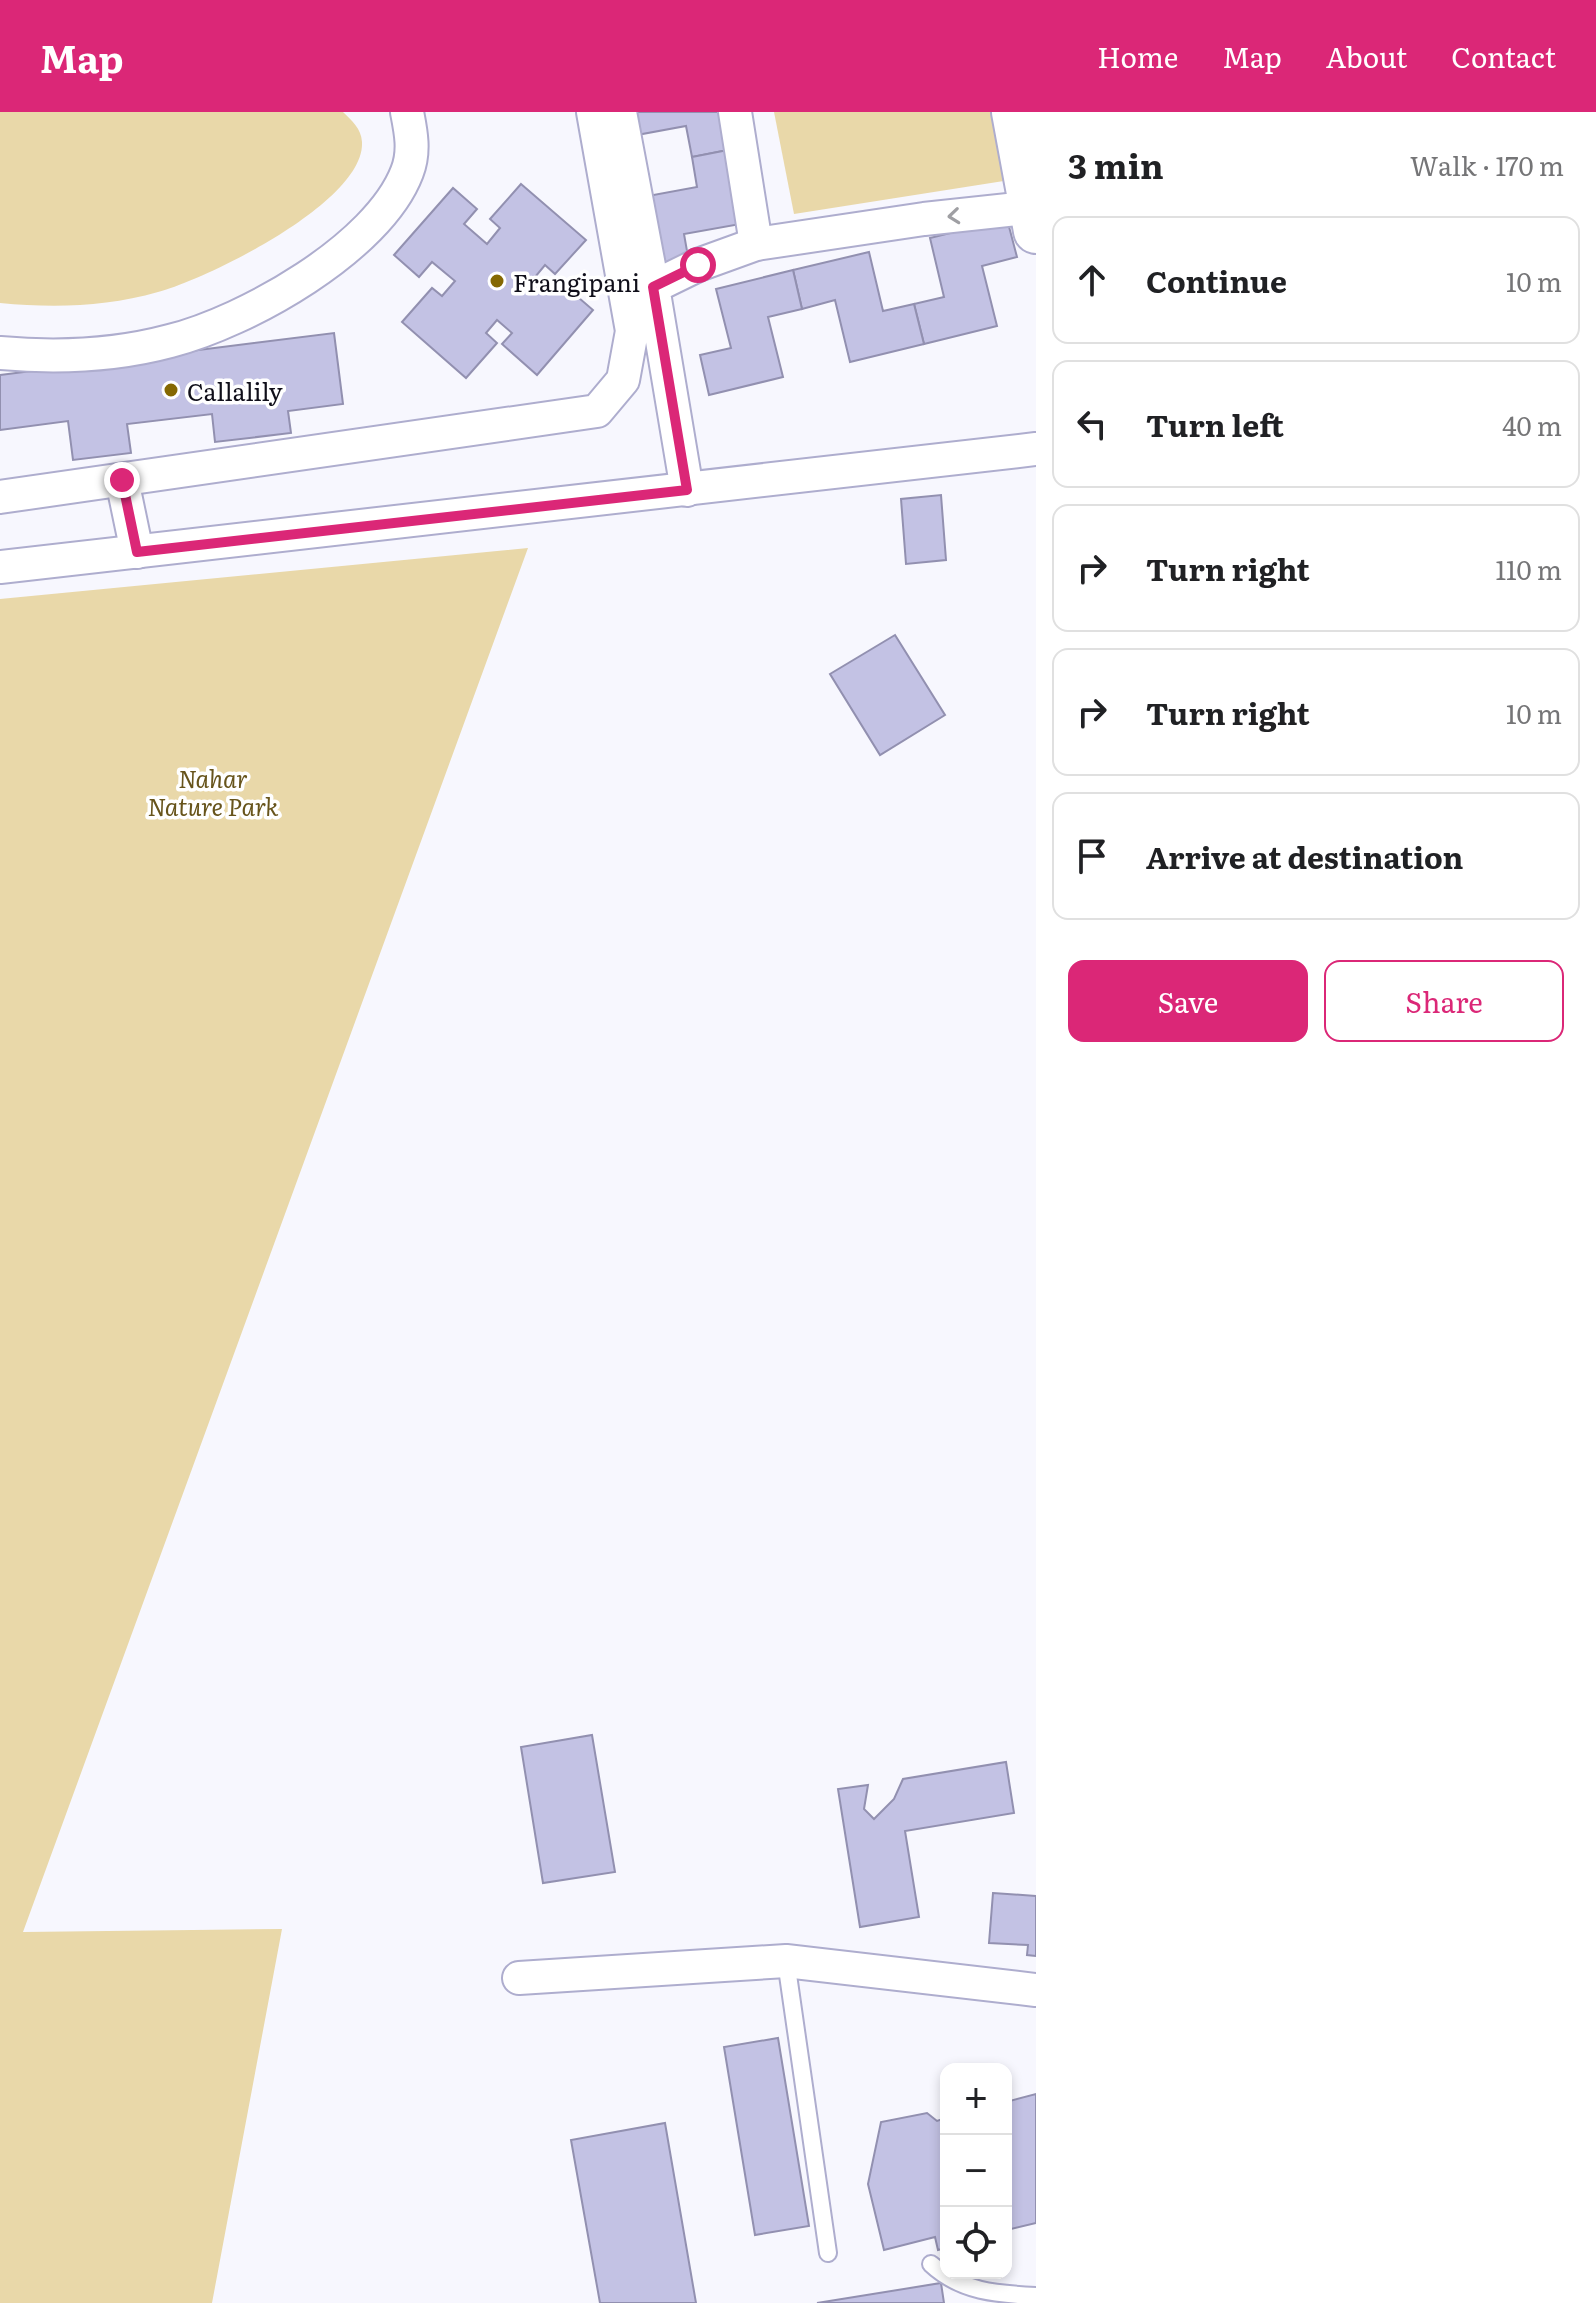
<!DOCTYPE html>
<meta charset="utf-8">
<style>
:root{--surface:#fff;--page:#f2f2f2;--text:#202124;--muted:#757577;--line:#e0e0e0;--accent:#db2777}
body{margin:0;font-family:Literata,serif;background:var(--page);color:var(--text)}
.controls{position:absolute;right:24px;bottom:24px;display:grid;overflow:hidden;border-radius:16px;box-shadow:0 4px 12px #0003}
.controls button{width:72px;height:72px;display:grid;place-items:center;padding:0;border:0;border-bottom:2px solid var(--line);background:var(--surface);color:var(--text);font:40px sans-serif}
.stop{position:absolute;width:24px;height:24px;margin:-18px;border:6px solid #db2777;border-radius:50%;background:#fff}
.stop.end{background:#db2777;border-color:#fff;box-shadow:0 2px 8px #0008}
.list{margin:0;padding:0;list-style:none}
h2{display:flex;justify-content:space-between;align-items:center;height:104px;margin:0;padding:0 32px;font-size:34px}
h2 small{font-size:26px;font-weight:400;color:var(--muted)}
.list li{display:grid;grid-template-columns:52px 1fr auto;gap:24px;align-items:center;box-sizing:border-box;height:128px;margin:0 16px 16px;padding:0 16px;border:2px solid var(--line);border-radius:16px}
.list b{display:block;font-size:30px;white-space:nowrap}
.list em{font-size:26px;font-style:normal;color:var(--muted)}
.actions{display:flex;gap:16px;padding:24px 32px}
.actions a{flex:1;padding:18px 0;border:2px solid var(--accent);border-radius:16px;text-align:center;font-size:28px;color:var(--accent)}
.actions .main{background:var(--accent);color:#fff}
.icon{flex:none;width:44px;height:44px;fill:none;stroke:currentColor;stroke-width:2;stroke-linecap:round;stroke-linejoin:round}
.map{position:relative;flex:none;width:1036px;height:2191px;overflow:hidden}
header{display:flex;align-items:center;gap:48px;box-sizing:border-box;height:112px;padding:0 40px;background:var(--accent);color:#fff}
header strong{font-size:38px}
nav{display:flex;gap:44px;margin-inline-start:auto;font-size:28px}
main{display:flex}
aside{flex:1;background:var(--surface)}
.map>svg:first-child{display:block}
.green{fill:#e9d8a9}
.building{fill:#c3c2e4;stroke:#9290b0;stroke-width:2}
.lines{fill:none;stroke-linecap:round;stroke-linejoin:round}
.lane-casing{stroke:#aeadce;stroke-width:20}
.street-casing{stroke:#aeadce;stroke-width:36}
.secondary-casing{stroke:#aeadce;stroke-width:48}
.lane{stroke:#fff;stroke-width:16}
.street{stroke:#fff;stroke-width:32}
.secondary{stroke:#fff;stroke-width:44}
.oneway{stroke:#9f9fa3}
.route{stroke:#db2777;stroke-width:10}
.poi-dot{fill:#856802;stroke:#fff;stroke-width:3}
.labels{text-anchor:middle;dominant-baseline:central;stroke-width:7;stroke-linejoin:round;paint-order:stroke}
.poi-label{font-size:24px;fill:#100f1a;stroke:#fff;text-anchor:start}
.park-label{font-size:24px;font-style:italic;fill:#67541b;stroke:#fff}
</style>
<header>
<strong>Map</strong>
<nav><a>Home</a><a>Map</a><a>About</a><a>Contact</a></nav>
</header>
<main>
<div class="map">
<svg width="1036" height="2191" viewBox="0 0 1036 2191">
<rect width="100%" height="100%" fill="#f7f7fe"/>
<g class="green">
<path d="M0,0H343C352,9 361,16 362,30C365,90 207,167 158,180C106,195 53,196 0,191Z"/>
<polygon points="774,0 1011,0 1023,66 794,102"/>
<polygon points="528,436 23,1820 282,1817 212,2191 0,2191 0,487"/>
</g>
<g class="building">
<polygon points="621,0 726,0 733,37 692,45 686,14 626,25"/>
<polygon points="733,37 746,111 684,122 690,156 651,164 637,86 697,75 692,45"/>
<polygon points="521,72 586,128 555,162 545,153 535,165 550,177 558,168 593,198 537,263 502,232 512,221 497,208 486,221 497,231 466,266 402,210 432,176 442,184 455,169 432,150 419,165 394,143 453,76 477,97 464,112 487,132 500,116 490,107"/>
<polygon points="1007,107 1017,145 982,154 997,214 924,232 914,192 944,185 930,126"/>
<polygon points="869,140 883,199 914,192 924,232 850,250 835,188 802,197 793,158"/>
<polygon points="793,158 802,197 768,205 783,265 709,283 700,243 731,236 716,177"/>
<polygon points="334,221 343,292 288,299 291,321 215,330 212,302 127,312 131,341 73,348 68,309 0,318 0,263"/>
<polygon points="941,383 946,448 906,452 901,387"/>
<polygon points="895,523 945,603 880,643 830,562"/>
<polygon points="592,1623 615,1760 543,1771 521,1635"/>
<polygon points="1006,1650 1014,1701 905,1719 919,1805 860,1815 838,1677 868,1673 864,1697 874,1707 894,1687 903,1667"/>
<polygon points="993,1781 1036,1784 1036,1844 1027,1843 1028,1833 989,1831"/>
<polygon points="778,1926 809,2114 755,2123 724,1935"/>
<polygon points="1036,1982 1036,2111 1007,2118 1006,1990"/>
<polygon points="927,2001 937,2009 946,2006 946,2136 938,2138 935,2125 884,2138 868,2072 881,2010"/>
<polygon points="665,2011 696,2191 600,2191 571,2028"/>
<polygon points="941,2171 944,2191 817,2191"/>
</g>
<g class="lines">
<g class="lane-casing">
<g id="lane">
<polyline points="786,1849 828,2141"/>
<path d="M931,2152C961,2180 997,2182 1036,2184"/>
</g>
</g>
<g class="street-casing">
<g id="street">
<polyline points="620,0 653,175"/>
<polyline points="735,0 756,132"/>
<path d="M0,241C57,246 114,244 170,229C246,210 378,136 407,60C415,40 411,20 407,0"/>
<polyline points="122,368 137,440"/>
<polyline points="687,378 653,175 698,153 756,132 924,107 1036,95"/>
<polyline points="0,385 597,299 623,268 632,219 593,0"/>
<polyline points="0,455 1036,337"/>
<polyline points="519,1866 786,1849 1036,1878"/>
</g>
</g>
<g class="secondary-casing">
<polyline id="secondary" points="1014,0 1036,119"/>
</g>
<use href="#lane" class="lane"/>
<use href="#street" class="street"/>
<use href="#secondary" class="secondary"/>
</g>
<defs><path id="oneway-chevron" d="M-2-3.5L2.5 0L-2 3.5" fill="none" stroke-width="1.6" stroke-linecap="round" stroke-linejoin="round" transform="scale(2)"/></defs>
<use class="oneway" href="#oneway-chevron" transform="translate(954 104) rotate(174)"/>
<g class="lines">
<polyline class="route" points="122,368 137,440 687,378 653,175 698,153"/>
</g>
<g class="poi-dot">
<circle cx="497" cy="169" r="8"/>
<circle cx="171" cy="278" r="8"/>
</g>
<g class="labels">
<g class="poi-label">
<text x="513" y="169">Frangipani</text>
<text x="187" y="278">Callalily</text>
</g>
<g class="park-label">
<text x="213" y="665">Nahar<tspan x="213" dy="28">Nature Park</tspan></text>
</g>
</g>
</svg>
<div class="controls">
<button>+</button>
<button>−</button>
<button><svg class="icon" aria-label="locate" viewBox="0 0 24 24"><circle cx="12" cy="12" r="6"/><path d="M12 2v4M12 18v4M2 12h4M18 12h4"/></svg></button>
</div>
<div class="stop" style="left:698px;top:153px"></div>
<div class="stop end" style="left:122px;top:368px"></div>
</div>
<aside>
<h2>3 min<small>Walk · 170 m</small></h2>
<ul class="list">
<li><svg class="icon" aria-label="ahead" viewBox="0 0 24 24"><path d="M12 20V5M6 11l6-6 6 6"/></svg><div><b>Continue</b></div><em>10 m</em></li>
<li><svg class="icon" aria-label="left" viewBox="0 0 24 24"><path d="M17 20v-9H6M10 6l-5 5 5 5"/></svg><div><b>Turn left</b></div><em>40 m</em></li>
<li><svg class="icon" aria-label="right" viewBox="0 0 24 24"><path d="M7 20v-9h11M14 6l5 5-5 5"/></svg><div><b>Turn right</b></div><em>110 m</em></li>
<li><svg class="icon" aria-label="right" viewBox="0 0 24 24"><path d="M7 20v-9h11M14 6l5 5-5 5"/></svg><div><b>Turn right</b></div><em>10 m</em></li>
<li><svg class="icon" aria-label="arrive" viewBox="0 0 24 24"><path d="M6 21V4h12l-3 4 3 4H6"/></svg><div><b>Arrive at destination</b></div></li>
</ul>
<div class="actions"><a class="main">Save</a><a>Share</a></div>
</aside>
</main>
